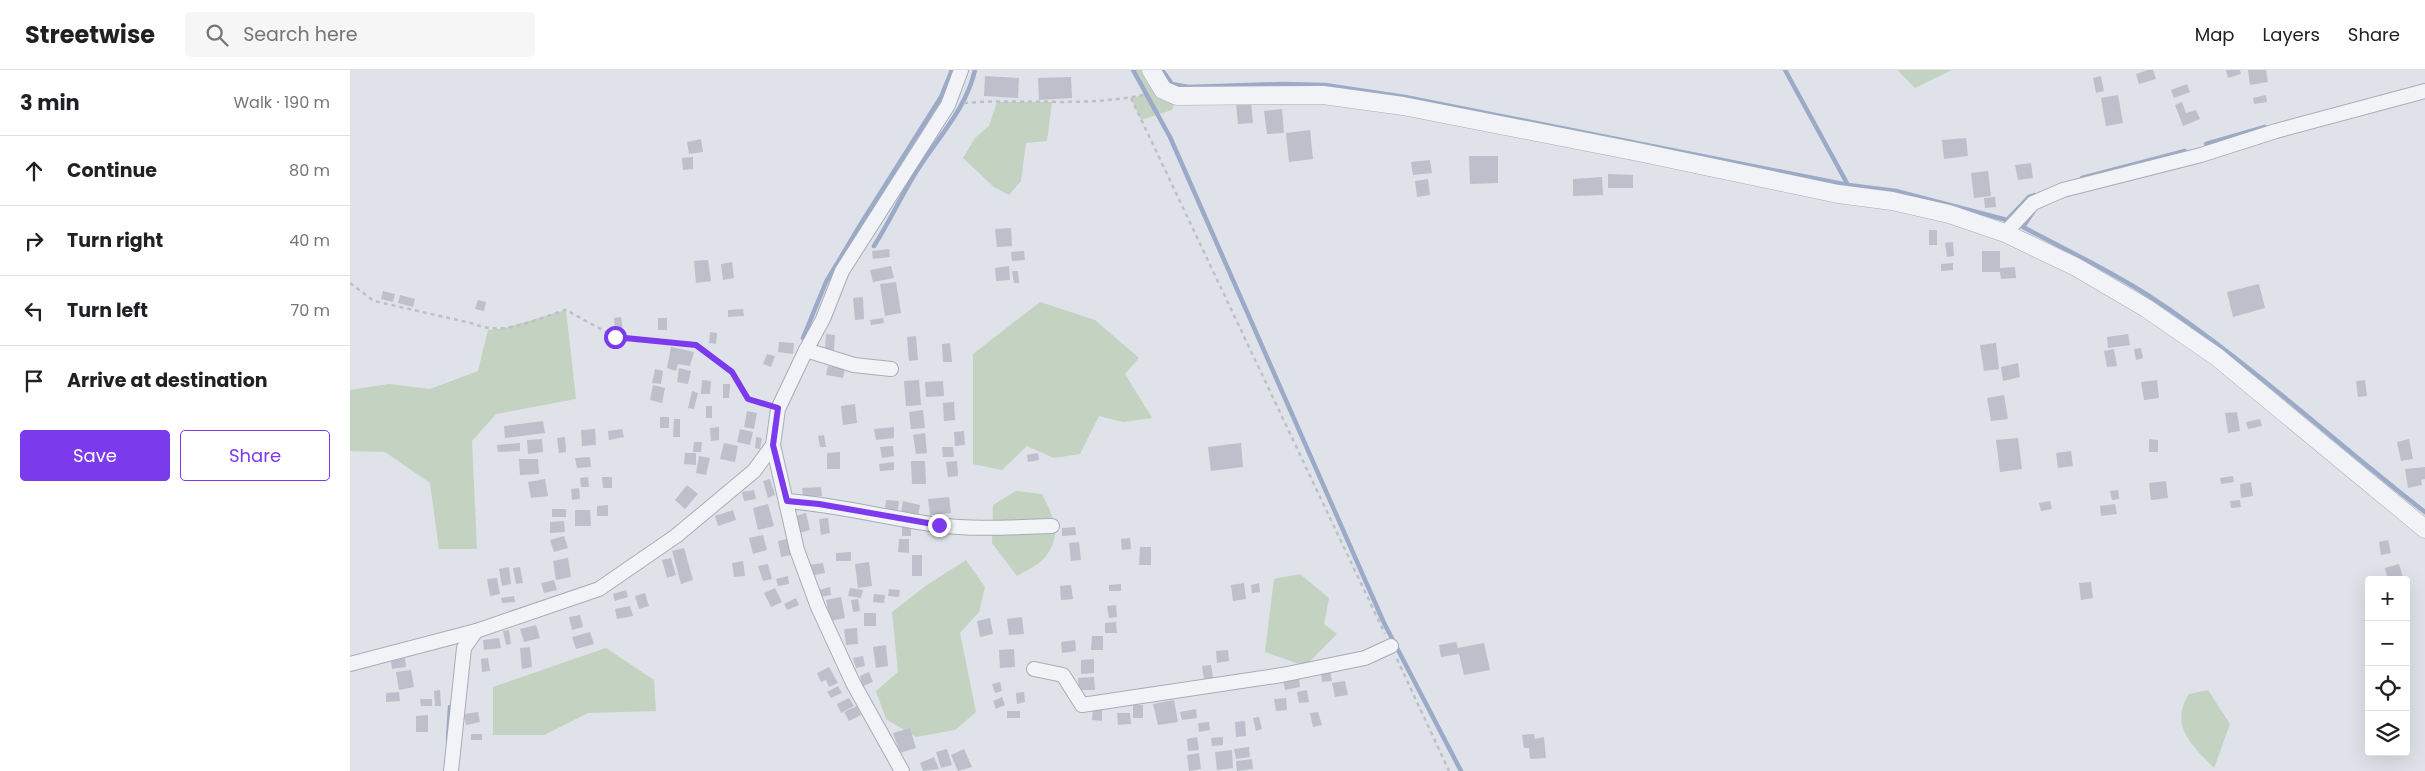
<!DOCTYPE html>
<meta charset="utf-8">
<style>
:root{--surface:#fff;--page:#f6f6f6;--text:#202124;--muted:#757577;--line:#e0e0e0;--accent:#7c3aed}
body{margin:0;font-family:Poppins,sans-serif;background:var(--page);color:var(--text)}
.controls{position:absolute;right:15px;bottom:15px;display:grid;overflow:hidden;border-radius:5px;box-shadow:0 5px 20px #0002}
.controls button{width:45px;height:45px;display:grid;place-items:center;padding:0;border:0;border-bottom:1px solid var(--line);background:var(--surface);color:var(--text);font:25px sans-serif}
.stop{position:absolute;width:15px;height:15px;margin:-11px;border:4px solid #7c3aed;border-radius:50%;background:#fff}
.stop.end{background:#7c3aed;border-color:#fff;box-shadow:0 1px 5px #0008}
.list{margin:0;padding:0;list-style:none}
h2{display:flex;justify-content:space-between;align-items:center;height:65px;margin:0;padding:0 20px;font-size:21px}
h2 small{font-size:16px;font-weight:400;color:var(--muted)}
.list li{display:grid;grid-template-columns:32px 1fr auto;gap:15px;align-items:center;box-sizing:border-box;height:70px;padding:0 20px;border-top:1px solid var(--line)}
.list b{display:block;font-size:19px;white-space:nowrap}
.list em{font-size:16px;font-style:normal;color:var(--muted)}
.actions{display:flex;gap:10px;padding:15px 20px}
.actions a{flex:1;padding:11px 0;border:1px solid var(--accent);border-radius:5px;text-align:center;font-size:18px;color:var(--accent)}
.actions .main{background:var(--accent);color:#fff}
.icon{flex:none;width:28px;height:28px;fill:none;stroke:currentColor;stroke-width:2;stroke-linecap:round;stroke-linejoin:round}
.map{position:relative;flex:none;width:2075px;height:701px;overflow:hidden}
header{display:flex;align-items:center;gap:30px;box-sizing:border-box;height:70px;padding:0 25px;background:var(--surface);border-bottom:1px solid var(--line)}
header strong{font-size:24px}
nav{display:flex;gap:28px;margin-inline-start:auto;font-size:18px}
.search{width:350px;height:45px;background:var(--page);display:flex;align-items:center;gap:12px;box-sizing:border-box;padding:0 18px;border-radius:5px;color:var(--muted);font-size:19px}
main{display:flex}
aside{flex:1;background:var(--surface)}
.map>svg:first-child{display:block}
.green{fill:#c3d2c1}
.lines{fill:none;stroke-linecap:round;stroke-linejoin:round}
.stream{stroke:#9baac8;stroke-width:4.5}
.building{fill:#bdc0cb}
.minor-casing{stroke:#a8acb5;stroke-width:16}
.tertiary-casing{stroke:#a8acb5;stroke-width:19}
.path{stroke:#bec0c7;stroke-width:2.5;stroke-dasharray:4 4;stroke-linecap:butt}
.minor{stroke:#f2f3f7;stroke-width:14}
.tertiary{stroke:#f2f3f7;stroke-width:18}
.route{stroke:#7c3aed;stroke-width:6}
</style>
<header>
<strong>Streetwise</strong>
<div class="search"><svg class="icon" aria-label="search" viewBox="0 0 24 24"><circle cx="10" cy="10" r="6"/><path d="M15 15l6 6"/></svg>Search here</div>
<nav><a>Map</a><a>Layers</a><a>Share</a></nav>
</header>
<main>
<aside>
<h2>3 min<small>Walk · 190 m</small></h2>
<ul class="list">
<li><svg class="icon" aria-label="ahead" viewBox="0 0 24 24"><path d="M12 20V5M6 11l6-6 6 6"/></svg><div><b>Continue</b></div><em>80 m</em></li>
<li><svg class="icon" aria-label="right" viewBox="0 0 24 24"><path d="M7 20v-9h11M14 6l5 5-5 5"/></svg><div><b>Turn right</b></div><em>40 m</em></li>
<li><svg class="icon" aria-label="left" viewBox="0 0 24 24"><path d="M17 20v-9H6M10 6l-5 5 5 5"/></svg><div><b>Turn left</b></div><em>70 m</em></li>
<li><svg class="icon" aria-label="arrive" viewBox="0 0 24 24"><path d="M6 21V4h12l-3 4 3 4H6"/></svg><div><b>Arrive at destination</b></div></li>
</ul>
<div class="actions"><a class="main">Save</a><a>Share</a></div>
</aside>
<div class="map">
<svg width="2075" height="701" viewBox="0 0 2075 701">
<rect width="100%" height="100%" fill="#dfe2e8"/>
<g class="green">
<polygon points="783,0 801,0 827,26 822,40 791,50 781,28 796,24"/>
<polygon points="1547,0 1602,0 1565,18"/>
<polygon points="647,32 702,32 697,71 676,73 671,111 659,125 644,117 613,88 625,68 639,56"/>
<polygon points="690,232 745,250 789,288 775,304 802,348 773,352 749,346 730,384 704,388 677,376 652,400 623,394 623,284"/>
<polygon points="216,240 226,329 146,344 122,371 127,479 89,479 80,413 35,382 0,381 0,320 39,314 80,319 128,301 138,260 155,258"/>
<path d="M666,421L692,424C703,446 713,463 696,486C691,494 675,501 667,506L642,473L643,435Z"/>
<polygon points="616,490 635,517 629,542 610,563 626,642 605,660 566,667 536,649 526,621 548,602 542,542 577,515"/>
<polygon points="950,504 979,528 974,554 987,564 955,596 915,582 924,509"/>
<polygon points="256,578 304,610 306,641 238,643 194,665 143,665 143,617"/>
<path d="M1858,620L1880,654L1864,698C1842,675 1819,656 1839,624Z"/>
</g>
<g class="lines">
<g class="stream">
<polyline points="783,0 820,67 1034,553 1111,701"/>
<polyline points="812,0 822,14 838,17 932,14 975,15 1055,27 1498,115 1546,121 1657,150 1679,127 1685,125"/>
<polyline points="1435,0 1498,115"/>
<polyline points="1856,74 1915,57"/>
<polyline points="1732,108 1835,81"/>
<path d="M1683,142L1673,157C1714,179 1757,199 1796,224C1895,288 1982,370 2075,442"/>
<path d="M524,176C540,151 552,124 568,99C589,66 616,39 625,0"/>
<polyline points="453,268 476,212 512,152 591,27 602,0"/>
<polyline points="98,670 100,637"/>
</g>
</g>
<g class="building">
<polygon points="1798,0 1803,0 1806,9 1789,14 1786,4"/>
<polygon points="1876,0 1890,0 1891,4 1878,8"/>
<polygon points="1898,0 1916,0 1918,12 1900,15"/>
<polygon points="635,6 669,8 668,28 634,26"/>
<polygon points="1751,6 1754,21 1746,23 1743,8"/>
<polygon points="721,7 722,28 689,30 688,8"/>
<polygon points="1837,14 1840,22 1824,28 1821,20"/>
<polygon points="1768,25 1773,53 1756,56 1751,28"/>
<polygon points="1916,25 1917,32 1904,34 1903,28"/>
<polygon points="901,32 903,53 888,54 886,33"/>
<polygon points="1832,32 1836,43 1846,40 1850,49 1833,56 1825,35"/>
<polygon points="932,39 934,63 917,64 914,41"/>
<polygon points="960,60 963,89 939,92 936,63"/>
<polygon points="1616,68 1618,86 1594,89 1592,70"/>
<polygon points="351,69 353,82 339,84 337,72"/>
<polygon points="1119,86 1148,86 1148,113 1120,114"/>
<polygon points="343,87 343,99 333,100 332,88"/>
<polygon points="1080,90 1082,103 1063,105 1061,92"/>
<polygon points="1681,93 1683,108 1668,110 1665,95"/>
<polygon points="1638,101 1641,126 1624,128 1621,103"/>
<polygon points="1258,104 1283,105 1283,118 1258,118"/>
<polygon points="1252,107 1253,125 1223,126 1223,109"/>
<polygon points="1078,109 1080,125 1067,127 1065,111"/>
<polygon points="1645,127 1646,137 1635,138 1634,128"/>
<polygon points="661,158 662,176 647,177 645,159"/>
<rect x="1579" y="160" width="8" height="15"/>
<polygon points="1603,172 1604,186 1597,187 1595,173"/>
<polygon points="539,179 540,187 523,189 522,181"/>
<polygon points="674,181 675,190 662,191 661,182"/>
<polygon points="1632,181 1650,181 1650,198 1665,197 1666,208 1651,209 1650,202 1632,202"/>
<polygon points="358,190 361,211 346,213 344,191"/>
<polygon points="382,192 384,208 373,210 371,194"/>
<polygon points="1603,193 1603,200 1591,201 1591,194"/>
<polygon points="541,196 544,208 523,212 520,200"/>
<polygon points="659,196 660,210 646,211 645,198"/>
<polygon points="662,201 668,201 669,213 664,213"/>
<polygon points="546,212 551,243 535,246 530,214"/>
<polygon points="1909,214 1915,238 1883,247 1877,222"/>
<polygon points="33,221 45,224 43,232 31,229"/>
<polygon points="50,225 65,229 63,237 48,233"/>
<polygon points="513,227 514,249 505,250 503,228"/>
<polygon points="128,230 136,232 134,241 125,239"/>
<polygon points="393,239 394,246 378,247 378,240"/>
<polygon points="271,247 273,260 265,261 264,248"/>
<rect x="308" y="248" width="9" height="12"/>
<polygon points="533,248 534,253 521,255 520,250"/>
<polygon points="360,262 367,263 366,274 359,273"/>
<polygon points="476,264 485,265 484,280 475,279"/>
<polygon points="1778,264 1780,275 1758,278 1757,267"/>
<polygon points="566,266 568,290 559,291 557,267"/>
<polygon points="429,272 444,273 443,284 428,282"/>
<polygon points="600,273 602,292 593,292 592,274"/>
<polygon points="1646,273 1649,299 1634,301 1630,275"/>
<polygon points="321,277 344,282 340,296 328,294 326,301 317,298"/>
<polygon points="1791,278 1793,288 1786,290 1784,279"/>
<polygon points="1764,279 1767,296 1757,297 1754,281"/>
<polygon points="417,284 425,286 421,297 413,294"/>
<polygon points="1668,293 1670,307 1653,311 1651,297"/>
<polygon points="478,296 495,299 493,308 476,305"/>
<polygon points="329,298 341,301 338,314 327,312"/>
<polygon points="305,299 313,301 311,314 302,313"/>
<polygon points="352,310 361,311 360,324 351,324"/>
<polygon points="569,310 571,335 556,336 554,311"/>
<polygon points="1807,310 1809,328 1794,330 1791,312"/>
<polygon points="2015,310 2017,326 2008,327 2006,311"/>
<polygon points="593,311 594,326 576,327 575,312"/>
<polygon points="373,314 380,314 379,328 373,328"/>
<polygon points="303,315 315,318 312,333 300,330"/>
<polygon points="342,321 348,323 344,339 338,338"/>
<polygon points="1654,325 1658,349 1641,351 1637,328"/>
<polygon points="604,332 605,350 594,351 593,333"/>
<polygon points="505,334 507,353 493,355 491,336"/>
<rect x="356" y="336" width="6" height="12"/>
<polygon points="573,340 575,358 561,359 559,342"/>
<polygon points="397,341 407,343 404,359 394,357"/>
<polygon points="1887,342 1890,361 1878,363 1875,343"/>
<rect x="310" y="347" width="9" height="11"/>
<polygon points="324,349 330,349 330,367 323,367"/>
<polygon points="1910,349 1912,356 1898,359 1896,352"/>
<polygon points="193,351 195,363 155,368 154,356"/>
<polygon points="369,357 369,370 361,371 360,358"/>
<polygon points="544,357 544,368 526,370 524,359"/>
<polygon points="245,359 246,375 232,376 231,360"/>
<polygon points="272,359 274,367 259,370 258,361"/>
<polygon points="390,359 403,362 400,375 387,372"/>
<polygon points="614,361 615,375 605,376 604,362"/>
<polygon points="575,363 577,383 566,384 563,365"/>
<polygon points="474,365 476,377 470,377 468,366"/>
<polygon points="215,367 216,382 209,383 207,368"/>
<polygon points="406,367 412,368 410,379 405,378"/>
<polygon points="1668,368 1672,399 1650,402 1646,370"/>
<polygon points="192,369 193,382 178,384 177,370"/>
<polygon points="1799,369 1808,370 1808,382 1799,382"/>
<polygon points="2059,369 2063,389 2051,391 2047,372"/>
<polygon points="344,372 352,372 351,382 343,382"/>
<polygon points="170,373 170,381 148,382 147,375"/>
<polygon points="374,373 388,376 385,392 370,389"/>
<polygon points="891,373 893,397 861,401 858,377"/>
<polygon points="543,376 544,386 532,388 530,377"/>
<polygon points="592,377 603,377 604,387 593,387"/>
<polygon points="1721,381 1723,396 1708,398 1706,383"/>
<polygon points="490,382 490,399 477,399 477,383"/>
<polygon points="335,383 346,383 346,395 334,394"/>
<polygon points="688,383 689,390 678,392 677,385"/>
<polygon points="349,386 360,388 356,405 346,403"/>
<polygon points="240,387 241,397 227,398 225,388"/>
<polygon points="169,389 188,389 189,404 170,405"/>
<polygon points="561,391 575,391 576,414 562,414"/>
<polygon points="607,391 608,406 598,407 596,392"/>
<polygon points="544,392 544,400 530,401 529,394"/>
<polygon points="2075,397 2075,409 2071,410 2072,415 2058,418 2055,399"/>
<polygon points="1883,406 1884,412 1871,414 1870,408"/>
<polygon points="238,407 239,417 231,417 230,408"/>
<polygon points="252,407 262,407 262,418 253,418"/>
<polygon points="195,409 198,426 181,428 178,412"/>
<polygon points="420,409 425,425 418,428 413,411"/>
<polygon points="1816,411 1818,428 1801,430 1799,413"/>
<polygon points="1901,412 1903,426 1891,428 1890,414"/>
<polygon points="337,415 348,424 335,439 325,430"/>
<polygon points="471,417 472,426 453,427 452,418"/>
<polygon points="229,418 230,429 222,430 221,419"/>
<polygon points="404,420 406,429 394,431 392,422"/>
<polygon points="1768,420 1769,429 1762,430 1760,421"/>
<polygon points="599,427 601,443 580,445 578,429"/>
<polygon points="536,430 549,431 548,440 535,439"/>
<polygon points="1890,430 1891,437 1881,438 1880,431"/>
<polygon points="553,431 570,435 568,446 551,442"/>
<polygon points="1700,431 1702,439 1691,441 1689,433"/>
<polygon points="418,434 424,456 408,460 403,438"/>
<polygon points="1765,434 1767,444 1751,446 1750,436"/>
<polygon points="258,435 258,446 247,446 247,436"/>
<rect x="202" y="439" width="14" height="8"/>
<polygon points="225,440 240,440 241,456 225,456"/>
<polygon points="383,440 386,450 368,456 365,446"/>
<polygon points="456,443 460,460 449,463 445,446"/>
<polygon points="478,448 480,463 471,465 469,449"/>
<polygon points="214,451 215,462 200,463 200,452"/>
<rect x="552" y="455" width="9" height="11"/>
<polygon points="725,457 726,465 712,466 712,458"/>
<polygon points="413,465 417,480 403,484 399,468"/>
<polygon points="214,466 218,478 204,482 200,470"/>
<polygon points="780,468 781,479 772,480 771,469"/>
<polygon points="437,469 441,485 431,487 428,471"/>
<polygon points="549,469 559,469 559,483 548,482"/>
<polygon points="2038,470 2041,483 2031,485 2029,472"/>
<polygon points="729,472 731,490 721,491 719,473"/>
<polygon points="790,477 801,477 801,495 789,495"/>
<polygon points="334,478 343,510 331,514 322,481"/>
<polygon points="501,482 501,491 486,491 486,483"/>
<rect x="562" y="485" width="10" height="21"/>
<polygon points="218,488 221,507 206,510 203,491"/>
<polygon points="321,488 326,505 317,508 312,490"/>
<polygon points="393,491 395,506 384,507 382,493"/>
<polygon points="519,492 522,516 508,518 505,494"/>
<polygon points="473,493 475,503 460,506 458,495"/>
<polygon points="418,494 422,509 413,511 408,496"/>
<polygon points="2049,494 2053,508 2038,510 2035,498"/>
<polygon points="159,497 161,514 152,516 149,499"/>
<polygon points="170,497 173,513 166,514 163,498"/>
<polygon points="438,506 439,514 428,516 426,509"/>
<polygon points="147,508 150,524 140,526 137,509"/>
<polygon points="204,510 207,520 194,523 191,513"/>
<polygon points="1741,512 1743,528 1731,530 1729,513"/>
<polygon points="894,513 896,529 883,531 881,515"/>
<polygon points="909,513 910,522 902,523 901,515"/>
<polygon points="771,514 771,521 759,521 759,515"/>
<polygon points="721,515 723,529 711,530 710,516"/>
<polygon points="480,517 481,525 470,527 469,520"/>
<polygon points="425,518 432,532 421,537 414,523"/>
<polygon points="500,518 513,520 511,528 498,526"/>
<polygon points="539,519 550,520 549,527 538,526"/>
<polygon points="276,520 278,527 265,531 263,524"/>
<polygon points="295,523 299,536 289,539 285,526"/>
<polygon points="524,524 535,525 534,533 523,532"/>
<polygon points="164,526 165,532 152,533 151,528"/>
<polygon points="491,527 495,548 480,551 476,530"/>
<polygon points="446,528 449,535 437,540 434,534"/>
<polygon points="508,529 510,541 503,542 501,530"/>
<polygon points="766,535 767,547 759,548 757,536"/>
<polygon points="280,536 283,546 267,549 265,539"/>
<rect x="514" y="543" width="12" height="13"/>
<polygon points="230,545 233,557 222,560 219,547"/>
<polygon points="672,547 674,564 659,565 657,549"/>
<polygon points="640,548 643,564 630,567 627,551"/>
<polygon points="766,552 767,563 755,563 755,553"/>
<polygon points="186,555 190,568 174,572 170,559"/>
<polygon points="507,558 508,574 496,575 494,559"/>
<polygon points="159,560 161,574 156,575 153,561"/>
<polygon points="240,562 244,574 226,579 222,567"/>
<polygon points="742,566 753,566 753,580 741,580"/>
<polygon points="149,568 151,578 134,580 133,570"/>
<polygon points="725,570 726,581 712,583 711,572"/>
<polygon points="1106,572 1108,578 1134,573 1140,600 1114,605 1109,584 1091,587 1089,575"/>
<polygon points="536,575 538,596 526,598 523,577"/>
<polygon points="180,577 182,597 172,599 170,578"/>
<polygon points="664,579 665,597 650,598 649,580"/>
<polygon points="878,580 879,591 867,593 866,581"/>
<polygon points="513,586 515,596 506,598 503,588"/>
<polygon points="55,588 56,597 42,599 41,591"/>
<polygon points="138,588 140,601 132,602 131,589"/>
<polygon points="744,589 744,603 731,604 731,590"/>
<polygon points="861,595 863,608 854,609 852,596"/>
<polygon points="479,597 488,613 479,617 476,610 471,612 467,603"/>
<polygon points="61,600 64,617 49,620 46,602"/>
<polygon points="980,601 982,611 972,612 971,602"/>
<polygon points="519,602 523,612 513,616 510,606"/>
<polygon points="744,607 745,620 729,620 728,608"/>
<polygon points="949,608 950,617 935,620 933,610"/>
<polygon points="995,611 998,625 985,627 982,613"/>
<polygon points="650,612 652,621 645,623 642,614"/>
<polygon points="488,616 492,623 481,628 477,622"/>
<polygon points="90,620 91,636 85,636 84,621"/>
<polygon points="957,620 959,632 949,633 947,622"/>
<polygon points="49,622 50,631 36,632 36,623"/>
<polygon points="674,622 675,632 667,634 666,623"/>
<polygon points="652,627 655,635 646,639 643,631"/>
<polygon points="499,628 504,636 491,643 487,634"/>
<polygon points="936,628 937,640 926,641 924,629"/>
<polygon points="70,629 82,629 82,636 71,636"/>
<polygon points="824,630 828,652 808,655 803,634"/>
<rect x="783" y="635" width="10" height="13"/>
<polygon points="507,636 511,645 499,651 494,642"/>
<polygon points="743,639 752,640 752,651 742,650"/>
<polygon points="846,639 847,648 832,650 830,642"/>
<rect x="657" y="641" width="13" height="7"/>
<polygon points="128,642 130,652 116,655 114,644"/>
<polygon points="968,642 972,655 963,657 960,643"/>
<polygon points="767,643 780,643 781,654 768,655"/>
<polygon points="78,645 78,662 66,662 66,646"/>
<polygon points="909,647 912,659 906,661 903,648"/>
<polygon points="895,651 896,666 886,667 885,652"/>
<polygon points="859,652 860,660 849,662 848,653"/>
<polygon points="560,658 566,678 550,683 543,663"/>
<rect x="121" y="664" width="11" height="6"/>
<polygon points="1184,664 1185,669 1194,667 1196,688 1180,689 1179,678 1174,678 1172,665"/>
<polygon points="847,667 849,680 838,681 837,669"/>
<polygon points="873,667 873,675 862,676 861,668"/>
<polygon points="899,677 900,687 886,689 884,679"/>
<polygon points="597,679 602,695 591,698 586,682"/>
<polygon points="614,679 622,697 608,701 601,685"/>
<polygon points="882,680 883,698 867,700 865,682"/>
<polygon points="849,683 851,699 839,701 837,685"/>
<polygon points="584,687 589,699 573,701 570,693"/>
<polygon points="902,689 903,699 887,701 886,691"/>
</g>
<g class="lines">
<g class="minor-casing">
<g id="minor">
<polyline points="1655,163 1683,133 1713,120 1851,85 1926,61 2075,21"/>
<polyline points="456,280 504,295 541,299"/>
<polyline points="423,375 447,480 468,537 503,613 552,701"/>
<path d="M437,431C488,435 537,448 588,455C625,460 664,457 702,456"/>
<polyline points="0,594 126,561"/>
<polyline points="684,599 713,605 732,635 932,605 1015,588 1041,576"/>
<polyline points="101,701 114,578 126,561 249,519 326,466 404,401 423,375 428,339 456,280 473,249 492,201 598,35 611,0"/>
</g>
</g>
<g class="tertiary-casing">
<polyline id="tertiary" points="801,0 813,20 827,26 973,25 1053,36 1288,82 1488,124 1542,131 1599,144 1655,163 1726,197 1796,238 1867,287 2075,459"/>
</g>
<g class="path">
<polyline points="781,28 1035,564"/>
<path d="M614,33C675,28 737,38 797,24"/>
<path d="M0,213L24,231L125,254C153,267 188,248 216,240L265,267L346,275L382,302L398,329L415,335"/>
<polyline points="1047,589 1099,701"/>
</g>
<use href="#minor" class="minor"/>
<use href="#tertiary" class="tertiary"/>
</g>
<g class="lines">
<polyline class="route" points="265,267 346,275 382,302 398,329 428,338 423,375 437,431 469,434 589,455"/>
</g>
</svg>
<div class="controls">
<button>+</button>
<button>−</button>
<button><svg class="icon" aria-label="locate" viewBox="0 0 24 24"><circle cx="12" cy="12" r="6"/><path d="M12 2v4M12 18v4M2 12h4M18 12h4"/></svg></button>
<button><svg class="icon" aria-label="layers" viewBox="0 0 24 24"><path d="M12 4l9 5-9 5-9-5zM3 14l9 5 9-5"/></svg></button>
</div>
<div class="stop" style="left:265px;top:267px"></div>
<div class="stop end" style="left:589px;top:455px"></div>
</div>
</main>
